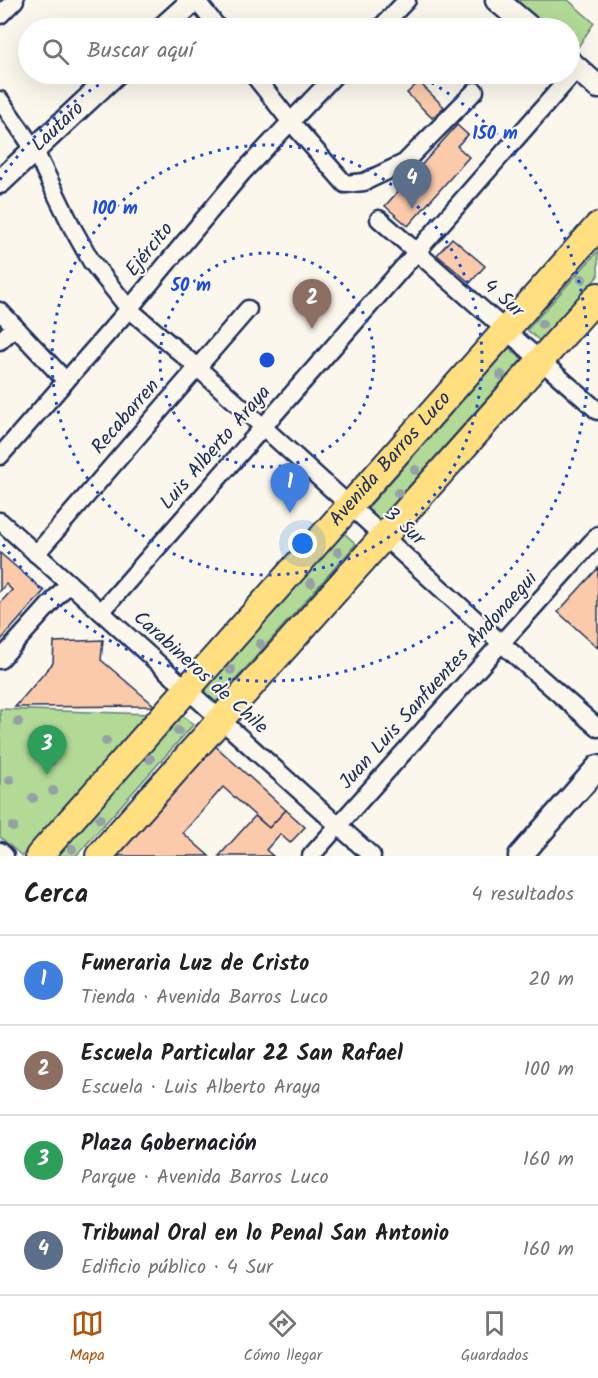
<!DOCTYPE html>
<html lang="es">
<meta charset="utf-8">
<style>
:root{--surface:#fff;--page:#f6f6f6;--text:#202124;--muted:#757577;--line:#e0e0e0;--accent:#b45309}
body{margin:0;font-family:Kalam,sans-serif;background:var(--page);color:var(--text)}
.you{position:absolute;left:303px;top:544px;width:21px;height:21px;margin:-15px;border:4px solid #fff;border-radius:50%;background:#1a73e8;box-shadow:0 0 0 9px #1a73e833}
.badge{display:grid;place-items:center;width:39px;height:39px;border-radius:50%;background:var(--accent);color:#fff;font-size:20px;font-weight:700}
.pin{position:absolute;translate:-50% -50px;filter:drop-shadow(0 2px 3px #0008)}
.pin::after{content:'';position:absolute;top:32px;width:21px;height:18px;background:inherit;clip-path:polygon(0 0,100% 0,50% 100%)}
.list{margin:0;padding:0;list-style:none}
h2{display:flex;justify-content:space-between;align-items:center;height:78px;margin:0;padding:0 24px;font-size:26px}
h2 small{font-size:20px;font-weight:400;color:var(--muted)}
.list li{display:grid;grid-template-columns:39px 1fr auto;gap:18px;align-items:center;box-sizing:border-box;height:90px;padding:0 24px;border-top:2px solid var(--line)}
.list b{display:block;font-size:22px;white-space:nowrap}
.list p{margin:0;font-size:20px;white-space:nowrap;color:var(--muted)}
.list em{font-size:20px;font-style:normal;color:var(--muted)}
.icon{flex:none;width:33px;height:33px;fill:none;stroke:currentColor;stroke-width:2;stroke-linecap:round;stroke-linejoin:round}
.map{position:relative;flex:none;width:598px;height:856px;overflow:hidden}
.search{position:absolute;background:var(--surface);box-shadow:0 6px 24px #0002;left:18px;right:18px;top:18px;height:66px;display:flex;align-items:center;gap:15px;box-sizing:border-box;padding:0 21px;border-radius:33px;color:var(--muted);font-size:22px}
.sheet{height:438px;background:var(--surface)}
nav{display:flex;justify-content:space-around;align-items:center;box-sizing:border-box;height:84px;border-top:2px solid var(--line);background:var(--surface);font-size:16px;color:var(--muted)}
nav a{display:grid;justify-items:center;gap:3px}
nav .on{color:var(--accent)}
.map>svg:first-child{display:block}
.green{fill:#b2da96;stroke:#66847a;stroke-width:1.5}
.building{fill:#fbcaaa;stroke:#1b2f5e;stroke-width:1.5}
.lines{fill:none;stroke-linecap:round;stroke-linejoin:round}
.street-casing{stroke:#1b2f5e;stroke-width:21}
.secondary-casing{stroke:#1b2f5e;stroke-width:27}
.primary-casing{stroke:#1b2f5e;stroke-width:30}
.street{stroke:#fbf7ec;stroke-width:16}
.secondary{stroke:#fbf7ec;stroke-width:22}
.primary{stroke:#ffdf80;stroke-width:26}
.tree{fill:#95a1a6}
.ring{fill:none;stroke:#1d4ed8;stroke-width:3;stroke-dasharray:3 6}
.labels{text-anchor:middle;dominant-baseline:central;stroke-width:4.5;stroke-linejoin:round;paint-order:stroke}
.street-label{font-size:20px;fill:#1b2f5e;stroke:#fbf7ec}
.centre{fill:#1d4ed8;stroke:#fbf7ec;stroke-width:3}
.ring-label{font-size:18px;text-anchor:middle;font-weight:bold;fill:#1d4ed8;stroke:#fbf7ec;stroke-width:4.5;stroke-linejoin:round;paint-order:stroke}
</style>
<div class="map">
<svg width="598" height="856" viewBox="0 0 598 856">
<rect width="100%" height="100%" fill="#fbf7ec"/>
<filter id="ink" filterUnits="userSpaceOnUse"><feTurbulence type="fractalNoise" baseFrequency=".0167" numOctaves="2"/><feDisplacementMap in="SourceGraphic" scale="12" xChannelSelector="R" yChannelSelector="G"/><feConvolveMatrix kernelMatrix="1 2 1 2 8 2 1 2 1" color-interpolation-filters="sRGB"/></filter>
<g filter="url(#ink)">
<g class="green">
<polygon points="507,0 568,0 594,23 572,56 570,54 570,28 540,28"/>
<polygon points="598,251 598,276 540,341 527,330"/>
<polygon points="509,348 522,359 379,520 366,510"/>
<polygon points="344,533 356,544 213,705 200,694"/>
<polygon points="0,709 149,714 22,856 0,837"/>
<polygon points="181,714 193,725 76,856 54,856"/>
</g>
<g class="building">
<polygon points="419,82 444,107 432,118 407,93"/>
<polygon points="457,125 468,135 457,146 469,157 408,226 385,206"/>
<polygon points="452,238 485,266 470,283 437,255"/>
<polygon points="0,553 44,591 0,641 0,603 12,590 6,584 0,591"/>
<polygon points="598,568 598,648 558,612"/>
<polygon points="103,640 101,660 155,706 15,707 53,663 54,642"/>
<polygon points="211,742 286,810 269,828 223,787 183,833 209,856 109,856"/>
<polygon points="286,810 305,827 290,843 280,834 266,850 273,856 219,856 255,816 269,828"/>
</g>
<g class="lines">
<g class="street-casing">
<g id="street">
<polyline points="196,0 218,28"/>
<polyline points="0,15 15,0"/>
<polyline points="380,28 407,0"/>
<polyline points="253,74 290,121 345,184 364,182 404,163 475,91"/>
<polyline points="0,100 34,149 72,227 91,261 129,309 197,367 501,643 598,728"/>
<polyline points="379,219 598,411"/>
<polyline points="0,311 66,381"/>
<polyline points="0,341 15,327"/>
<polyline points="0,456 129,309 242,173 336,74"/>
<polyline points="0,521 372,856"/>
<polyline points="36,554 248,309"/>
<polyline points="101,612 577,69"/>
<polyline points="0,660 69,583"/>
<polyline points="0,851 5,856"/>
<polyline points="311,856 598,535"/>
</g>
</g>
<g class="secondary-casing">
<g id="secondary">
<polyline points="497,0 530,28"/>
<polyline points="163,28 194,0"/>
<polyline points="570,62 598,87"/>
<path id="s1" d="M0,182L115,74"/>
<polyline points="520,856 598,767"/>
</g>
</g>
<g class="primary-casing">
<g id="primary">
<path id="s2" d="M39,856L598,226"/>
<polyline points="99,856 598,296"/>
</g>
</g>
<use href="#street" class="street"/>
<use href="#secondary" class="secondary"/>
<use href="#primary" class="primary"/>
</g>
<g class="tree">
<circle cx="582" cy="279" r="5"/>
<circle cx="542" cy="324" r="5"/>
<circle cx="501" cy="375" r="5"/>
<circle cx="415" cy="470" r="5"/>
<circle cx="398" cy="493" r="5"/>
<circle cx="338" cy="552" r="5"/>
<circle cx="311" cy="583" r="5"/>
<circle cx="260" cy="644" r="5"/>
<circle cx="231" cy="670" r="5"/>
<circle cx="18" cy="722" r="5"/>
<circle cx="178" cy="731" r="5"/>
<circle cx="106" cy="741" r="5"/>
<circle cx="150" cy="759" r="5"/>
<circle cx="51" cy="761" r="5"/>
<circle cx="10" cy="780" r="5"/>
<circle cx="53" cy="791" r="5"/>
<circle cx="33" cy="798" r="5"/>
<circle cx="100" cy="819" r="5"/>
<circle cx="13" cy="827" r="5"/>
<circle cx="72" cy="849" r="5"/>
</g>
</g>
<g class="ring">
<circle cx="267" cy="360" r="107"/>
<circle cx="267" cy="360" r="215"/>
<path d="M0 180A322 322 0 0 1 118 74M416 74A322 322 0 1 1 0 540"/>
</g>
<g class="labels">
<g class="street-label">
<text stroke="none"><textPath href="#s1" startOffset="80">Lautaro</textPath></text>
<text transform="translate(150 250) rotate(-51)">Ejército</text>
<text transform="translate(503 299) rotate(42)">4 Sur</text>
<text transform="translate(126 417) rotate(-49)">Recabarren</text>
<text transform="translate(216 448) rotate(-49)">Luis Alberto Araya</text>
<text stroke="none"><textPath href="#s2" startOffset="530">Avenida Barros Luco</textPath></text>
<text transform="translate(404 527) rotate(42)">3 Sur</text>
<text transform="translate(200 673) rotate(42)">Carabineros de Chile</text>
<text transform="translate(439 681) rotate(-48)">Juan Luis Sanfuentes Andonaegui</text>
</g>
</g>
<circle cx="267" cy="360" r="9" class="centre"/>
<g class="ring-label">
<text x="495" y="139">150 m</text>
<text x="115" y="214">100 m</text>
<text x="191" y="291">50 m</text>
</g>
</svg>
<div class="you"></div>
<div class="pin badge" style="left:290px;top:513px;background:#3f7fe0">1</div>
<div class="pin badge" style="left:312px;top:329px;background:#8d6e63">2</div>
<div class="pin badge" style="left:47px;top:775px;background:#2e9e5b">3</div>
<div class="pin badge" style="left:412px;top:209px;background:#5c6f8a">4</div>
<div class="search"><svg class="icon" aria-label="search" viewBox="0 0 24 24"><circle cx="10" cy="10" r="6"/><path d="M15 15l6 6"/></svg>Buscar aquí</div>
</div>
<section class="sheet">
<h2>Cerca<small>4 resultados</small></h2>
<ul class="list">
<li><span class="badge" style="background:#3f7fe0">1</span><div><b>Funeraria Luz de Cristo</b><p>Tienda · Avenida Barros Luco</p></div><em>20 m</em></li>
<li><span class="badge" style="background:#8d6e63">2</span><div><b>Escuela Particular 22 San Rafael</b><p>Escuela · Luis Alberto Araya</p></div><em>100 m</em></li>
<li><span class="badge" style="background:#2e9e5b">3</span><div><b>Plaza Gobernación</b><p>Parque · Avenida Barros Luco</p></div><em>160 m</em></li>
<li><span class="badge" style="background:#5c6f8a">4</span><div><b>Tribunal Oral en lo Penal San Antonio</b><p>Edificio público · 4 Sur</p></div><em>160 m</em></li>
</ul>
</section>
<nav>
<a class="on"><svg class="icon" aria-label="map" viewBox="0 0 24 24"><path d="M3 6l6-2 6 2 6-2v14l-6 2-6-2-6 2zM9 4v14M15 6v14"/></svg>Mapa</a>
<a><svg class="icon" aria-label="directions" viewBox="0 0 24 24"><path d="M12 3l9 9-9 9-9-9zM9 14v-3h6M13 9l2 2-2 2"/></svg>Cómo llegar</a>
<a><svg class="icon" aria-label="saved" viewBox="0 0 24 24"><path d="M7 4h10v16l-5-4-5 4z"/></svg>Guardados</a>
</nav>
